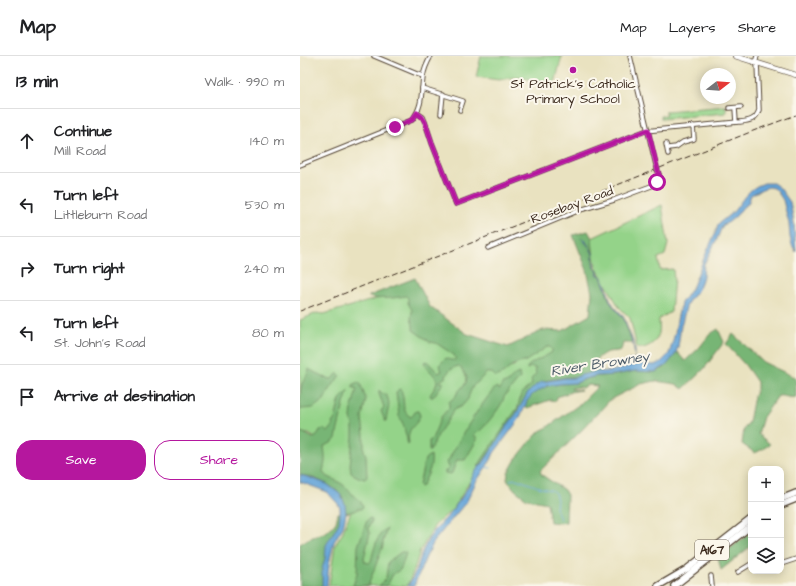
<!DOCTYPE html>
<meta charset="utf-8">
<style>
:root{--surface:#fff;--page:#f6f6f6;--text:#202124;--muted:#757577;--line:#e0e0e0;--accent:#b5179e}
body{margin:0;font-family:"Architects Daughter",sans-serif;background:var(--page);color:var(--text)}
.controls{position:absolute;right:12px;bottom:12px;display:grid;overflow:hidden;border-radius:8px;box-shadow:0 2px 10px #0003}
.controls button{width:36px;height:36px;display:grid;place-items:center;padding:0;border:0;border-bottom:1px solid var(--line);background:var(--surface);color:var(--text);font:20px sans-serif}
.compass{position:absolute;left:400px;top:12px;width:36px;height:36px;border-radius:50%;background:var(--surface);box-shadow:0 2px 10px #0003;rotate:73deg}
.stop{position:absolute;width:12px;height:12px;margin:-9px;border:3px solid #b5179e;border-radius:50%;background:#fff}
.stop.end{background:#b5179e;border-color:#fff;box-shadow:0 1px 4px #0008}
.list{margin:0;padding:0;list-style:none}
h2{display:flex;justify-content:space-between;align-items:center;height:52px;margin:0;padding:0 16px;font-size:17px}
h2 small{font-size:13px;font-weight:400;color:var(--muted)}
.list li{display:grid;grid-template-columns:26px 1fr auto;gap:12px;align-items:center;box-sizing:border-box;height:64px;padding:0 16px;border-top:1px solid var(--line)}
.list b{display:block;font-size:15px;white-space:nowrap}
.list p{margin:0;font-size:13px;white-space:nowrap;color:var(--muted)}
.list em{font-size:13px;font-style:normal;color:var(--muted)}
.actions{display:flex;gap:8px;padding:12px 16px}
.actions a{flex:1;padding:9px 0;border:1px solid var(--accent);border-radius:16px;text-align:center;font-size:14px;color:var(--accent)}
.actions .main{background:var(--accent);color:#fff}
.icon{flex:none;width:22px;height:22px;fill:none;stroke:currentColor;stroke-width:2;stroke-linecap:round;stroke-linejoin:round}
.map{position:relative;flex:none;width:496px;height:530px;overflow:hidden}
header{display:flex;align-items:center;gap:24px;box-sizing:border-box;height:56px;padding:0 20px;background:var(--surface);border-bottom:1px solid var(--line)}
header strong{font-size:19px}
nav{display:flex;gap:22px;margin-inline-start:auto;font-size:14px}
main{display:flex}
aside{flex:1;background:var(--surface)}
.map>svg:first-child{display:block}
.green{fill:#94d389;stroke:#687e54}
.forest{fill:#77b575;stroke:#59704a}
.water{fill:#66a5d8;stroke:#50687b}
.lines{fill:none;stroke-linecap:round;stroke-linejoin:round}
.stream{stroke:#66a5d8;stroke-width:1}
.minor-casing{stroke:#554636;stroke-width:5.5}
.major-casing{stroke:#554636;stroke-width:6}
.highway-casing{stroke:#554636;stroke-width:8}
.minor{stroke:#fff;stroke-width:3.5}
.major{stroke:#fff;stroke-width:4.5}
.highway{stroke:#fff;stroke-width:5.5}
.rail{stroke:#3b2a1e;stroke-width:1;stroke-dasharray:6 3;stroke-linecap:butt}
.minor-bridge-casing{stroke:#554636;stroke-width:5.5;stroke-linecap:butt}
.minor-bridge{stroke:#fff;stroke-width:3.5}
.route{stroke:#b5179e;stroke-width:5}
.poi-dot{fill:#b5179e;stroke:#fbf7ec;stroke-width:1.5}
.labels{text-anchor:middle;dominant-baseline:central;stroke-width:4;stroke-linejoin:round;paint-order:stroke}
.shield{fill:#fbf7ec;stroke:#75685c;stroke-width:1}
.shield-label{font-size:12px;font-weight:bold;fill:#3b2a1e}
.poi-label{font-size:13px;fill:#3b2a1e;stroke:#fbf7ec}
.street-label{font-size:13px;fill:#3b2a1e;stroke:#fbf7ec}
.water-label{font-size:14px;font-style:italic;fill:#4c5b68;stroke:#fbf7ec}
</style>
<header>
<strong>Map</strong>
<nav><a>Map</a><a>Layers</a><a>Share</a></nav>
</header>
<main>
<aside>
<h2>13 min<small>Walk · 990 m</small></h2>
<ul class="list">
<li><svg class="icon" aria-label="ahead" viewBox="0 0 24 24"><path d="M12 20V5M6 11l6-6 6 6"/></svg><div><b>Continue</b><p>Mill Road</p></div><em>140 m</em></li>
<li><svg class="icon" aria-label="left" viewBox="0 0 24 24"><path d="M17 20v-9H6M10 6l-5 5 5 5"/></svg><div><b>Turn left</b><p>Littleburn Road</p></div><em>530 m</em></li>
<li><svg class="icon" aria-label="right" viewBox="0 0 24 24"><path d="M7 20v-9h11M14 6l5 5-5 5"/></svg><div><b>Turn right</b></div><em>240 m</em></li>
<li><svg class="icon" aria-label="left" viewBox="0 0 24 24"><path d="M17 20v-9H6M10 6l-5 5 5 5"/></svg><div><b>Turn left</b><p>St. John's Road</p></div><em>80 m</em></li>
<li><svg class="icon" aria-label="arrive" viewBox="0 0 24 24"><path d="M6 21V4h12l-3 4 3 4H6"/></svg><div><b>Arrive at destination</b></div></li>
</ul>
<div class="actions"><a class="main">Save</a><a>Share</a></div>
</aside>
<div class="map">
<svg width="496" height="530" viewBox="0 0 496 530">
<rect width="100%" height="100%" fill="#fbf7ec"/>
<filter id="ink" filterUnits="userSpaceOnUse"><feTurbulence type="fractalNoise" baseFrequency=".025" numOctaves="2"/><feDisplacementMap in="SourceGraphic" scale="8" xChannelSelector="R" yChannelSelector="G"/><feConvolveMatrix kernelMatrix="1 2 1 2 8 2 1 2 1" color-interpolation-filters="sRGB"/></filter>
<filter id="wash" filterUnits="userSpaceOnUse"><feTurbulence type="fractalNoise" baseFrequency=".012" numOctaves="4" result="noise"/><feDisplacementMap in="SourceGraphic" scale="16" xChannelSelector="R" yChannelSelector="G"/><feGaussianBlur stdDeviation="0.9" result="paint"/><feColorMatrix in="noise" values="0 0 0 0 0 0 0 0 0 0 0 0 0 0 0 0 0 1.4 0 .05"/><feComposite in="paint" operator="in"/></filter>
<g filter="url(#wash)">
<rect width="100%" height="100%" fill="#e9e2c0"/>
<g class="green">
<polygon points="181,0 262,0 255,27 215,21 199,24 176,21"/>
<polygon points="426,50 426,57 361,63 361,60 366,59 366,55"/>
<path d="M362,149L368,188L365,199L358,202L360,214L373,213L374,223L371,256L359,263C359,268 360,272 359,277C358,286 345,294 337,292L330,262L319,251L296,211L293,195L292,182Z"/>
<polygon points="106,238 193,318 210,312 251,288 254,296 241,308 230,332 220,349 182,405 154,452 135,469 120,495 114,514 107,530 29,530 35,489 42,478 51,455 21,417 23,387 9,378 0,377 0,264 17,257 24,258 76,243 100,240"/>
</g>
<g class="forest">
<path d="M288,175L292,182L294,212L298,215V219H300L301,220L309,243L311,247L324,263L328,275L333,287H323L322,291L321,294C316,296 312,295 308,296C302,297 293,306 292,311L296,313L299,310L301,312V315L279,320L274,322L268,321L249,324L241,326L236,329L227,338L216,358L207,370L198,385L179,411V408L218,351L220,341L222,337L232,328L231,323L236,318L235,312L231,311L227,313V311C234,304 244,302 252,296V293L250,291H247L226,305L213,309L204,317L196,321L192,317H186L178,326L175,328L173,330L169,339L168,343L162,350L153,354C151,362 141,372 137,381C134,385 134,390 130,395H129V385L132,383L141,361L149,352V346L156,340L157,337L166,327L167,322L165,318L161,312L158,310L151,313L148,316L146,321L140,325V327L143,326V329L141,330L133,341H131L130,339L136,330L137,324C134,317 126,313 124,306L127,305L138,317L142,315L139,309L146,302C150,304 152,305 156,303L154,299L136,287L130,286L113,274V269L111,263L112,254L108,247V242L106,240C94,242 81,244 69,241V240L115,222L130,251L167,278L208,291L243,274L262,275L290,259L292,237L287,214L273,179Z"/>
<polygon points="418,273 424,286 404,313 383,333 376,328 355,325 341,328 311,343 278,378 240,415 242,419 264,434 267,439 266,466 260,467 250,466 247,447 227,443 215,434 207,424 208,417 216,403 229,387 240,375 246,372 280,348 298,330 288,329 282,332 280,331 271,332 271,333 281,334 270,336 257,341 256,345 250,344 227,352 225,351 227,345 229,341 240,333 247,330 260,328 276,327 285,323 297,320 314,319 335,315 355,316 364,312 377,296 385,305 399,292 410,278"/>
<path d="M433,278L463,306L496,322V341C489,343 485,339 478,340L463,361L458,378L470,388L463,393L455,397L442,388L444,373L449,366L454,340L457,333V326L445,309L426,288Z"/>
<path d="M9,313L23,321L32,323L37,318H39L40,319L27,338L24,344L13,352L2,353L0,354C0,346 0,335 2,328C5,321 7,321 9,313Z"/>
<path d="M219,317L220,322L204,341C203,349 188,366 182,373C180,375 177,376 174,378V380L177,381V384L165,404H157L152,417L151,418L145,417V415L148,414L149,411L147,407C161,380 176,354 196,331L200,334L202,328C211,327 211,319 219,317Z"/>
<polygon points="58,326 60,327 66,343 62,361 64,379 64,395 66,399 67,421 65,423 60,422 51,417 50,409 53,381 53,370 51,362 52,351 57,333 52,331 54,328"/>
<path d="M99,333L101,334C106,343 100,356 111,361L113,359L116,355H118L120,359C118,371 106,369 109,387L108,388L107,387V383L103,368L99,360L96,336Z"/>
<path d="M79,334L83,338H86C92,349 87,354 86,365H85L81,355L84,351L79,338Z"/>
<path d="M48,335V336L44,348L37,377C37,386 31,387 24,390L25,399V406L23,416L25,419C32,423 41,426 47,432C50,434 51,437 53,439C57,444 62,444 63,451L61,453H57L54,455L46,457C45,450 44,443 40,438C32,429 12,420 0,419V376L4,377L13,382L16,381L20,374L24,373L27,376H28L33,370L32,367L35,363L40,343Z"/>
<path d="M131,399C133,410 127,421 122,430L120,431L119,429L125,403L127,401Z"/>
<polygon points="38,457 43,457 42,465 31,483 23,530 0,530 0,488 8,483 26,476 33,470 36,466"/>
<path d="M71,462L72,465L68,472L70,477L64,502L65,506L69,507L71,505C74,494 76,479 87,472L83,486V490L68,530H53L57,517L58,490L66,467L68,463Z"/>
<polygon points="451,476 451,490 421,514 418,502"/>
<polygon points="101,496 104,496 106,497 102,510 100,514 93,518 87,530 79,530 86,522 88,506"/>
</g>
<g class="water">
<path d="M464,127H473L476,129L480,132L490,146L494,167L496,196L492,189L490,181L489,168L483,144L477,135L474,132L469,131L462,133L451,139L448,148L443,151L437,159L429,166L423,169L421,173L417,183L404,208L403,220L400,230L397,235L390,243L387,248L381,270L378,291L375,299L366,310L355,316L335,315L314,319L297,320L285,323L276,327L260,328L247,330L233,338L227,345L225,351L218,365L194,397L191,404L176,426L167,445L135,484L126,501L114,530H108L116,515L123,494L129,482L136,473L147,461L160,444L168,431L174,417L183,407L207,370L216,358L227,338L236,329L241,326L265,322H274L281,319L293,316L311,315L323,312L328,310L329,304L334,303L335,300L333,288L324,263L311,247L301,220L300,219H297L298,215L294,212C293,207 293,203 293,198C291,191 284,186 281,181L283,183L285,184L293,197L294,211L298,215V218C306,222 307,238 311,245C314,252 321,256 324,262C326,265 326,268 327,271C331,281 338,292 334,304L330,305L328,310L340,308L354,309L361,306L368,299L370,295L375,277L377,264L381,247L393,230L404,202L417,173L418,168L434,155L445,140L451,134L457,130Z"/>
<polygon points="0,419 8,421 27,428 40,438 45,448 46,457 45,462 43,471 38,479 34,486 29,508 27,530 22,530 22,513 25,502 26,489 39,467 40,459 40,452 38,448 27,436 6,428 0,426"/>
</g>
<g class="lines">
<g class="stream">
<polyline points="185,411 191,412"/>
<polyline points="210,424 216,423 241,432 251,434 255,437 257,444 256,452 261,466"/>
</g>
</g>
</g>
<g filter="url(#ink)">
<g class="lines">
<g class="minor-casing">
<g id="minor">
<polyline points="74,0 117,18 123,20"/>
<polyline points="330,0 356,109"/>
<polyline points="455,7 457,0"/>
<polyline points="122,32 163,45 160,54"/>
<polyline points="429,52 441,51"/>
<polyline points="435,52 436,66"/>
<polyline points="117,57 123,61 125,66 132,87 156,148 345,75 438,66"/>
<polyline points="141,58 143,38"/>
<path d="M440,66C449,65 456,64 459,54L457,7"/>
<polyline points="366,88 368,98"/>
<polyline points="368,92 376,91 383,86 394,83 393,70"/>
<path d="M0,109L112,64C123,50 121,38 123,21C124,14 127,7 131,0"/>
<polyline points="188,192 280,154 314,144 335,136 354,129 357,126 359,119"/>
<polyline points="481,508 496,503"/>
<polyline points="438,516 451,508"/>
<polyline points="411,520 412,530"/>
</g>
</g>
<g class="major-casing">
<polyline id="major" points="435,0 496,19"/>
</g>
<g class="highway-casing">
<g id="highway">
<polyline points="481,443 496,437"/>
<polyline points="481,449 496,443"/>
<polyline points="358,530 387,513 451,463"/>
<polyline points="374,530 451,470"/>
</g>
</g>
<use href="#minor" class="minor"/>
<use href="#major" class="major"/>
<use href="#highway" class="highway"/>
<polyline class="rail" points="0,255 453,75 496,59"/>
<g class="minor-bridge-casing">
<polyline id="minor-bridge" points="356,109 359,119"/>
</g>
<use href="#minor-bridge" class="minor-bridge"/>
</g>
</g>
<g class="lines" filter="url(#ink)">
<polyline class="route" points="95,71 112,64 117,57 122,61 125,66 132,87 156,148 348,74 359,119 357,126"/>
</g>
<circle class="poi-dot" cx="273" cy="14" r="4"/>
<g class="labels">
<rect class="shield" x="395" y="484" width="34" height="20" rx="3"/>
<g class="shield-label">
<text x="412" y="494">A167</text>
</g>
<g class="poi-label">
<text x="273" y="28">St Patrick's Catholic<tspan x="273" dy="15">Primary School</tspan></text>
</g>
<g class="street-label">
<text transform="translate(272 149) rotate(-20)">Rosebay Road</text>
</g>
<g class="water-label">
<text transform="translate(300 308) rotate(-9)">River Browney</text>
</g>
</g>
</svg>
<div class="controls">
<button>+</button>
<button>−</button>
<button><svg class="icon" aria-label="layers" viewBox="0 0 24 24"><path d="M12 4l9 5-9 5-9-5zM3 14l9 5 9-5"/></svg></button>
</div>
<svg class="compass" viewBox="-18 -18 36 36"><path d="M0-13l5 13h-10z" fill="#e53935"/><path d="M0 13l5-13h-10z" fill="#757577"/></svg>
<div class="stop" style="left:357px;top:126px"></div>
<div class="stop end" style="left:95px;top:71px"></div>
</div>
</main>
